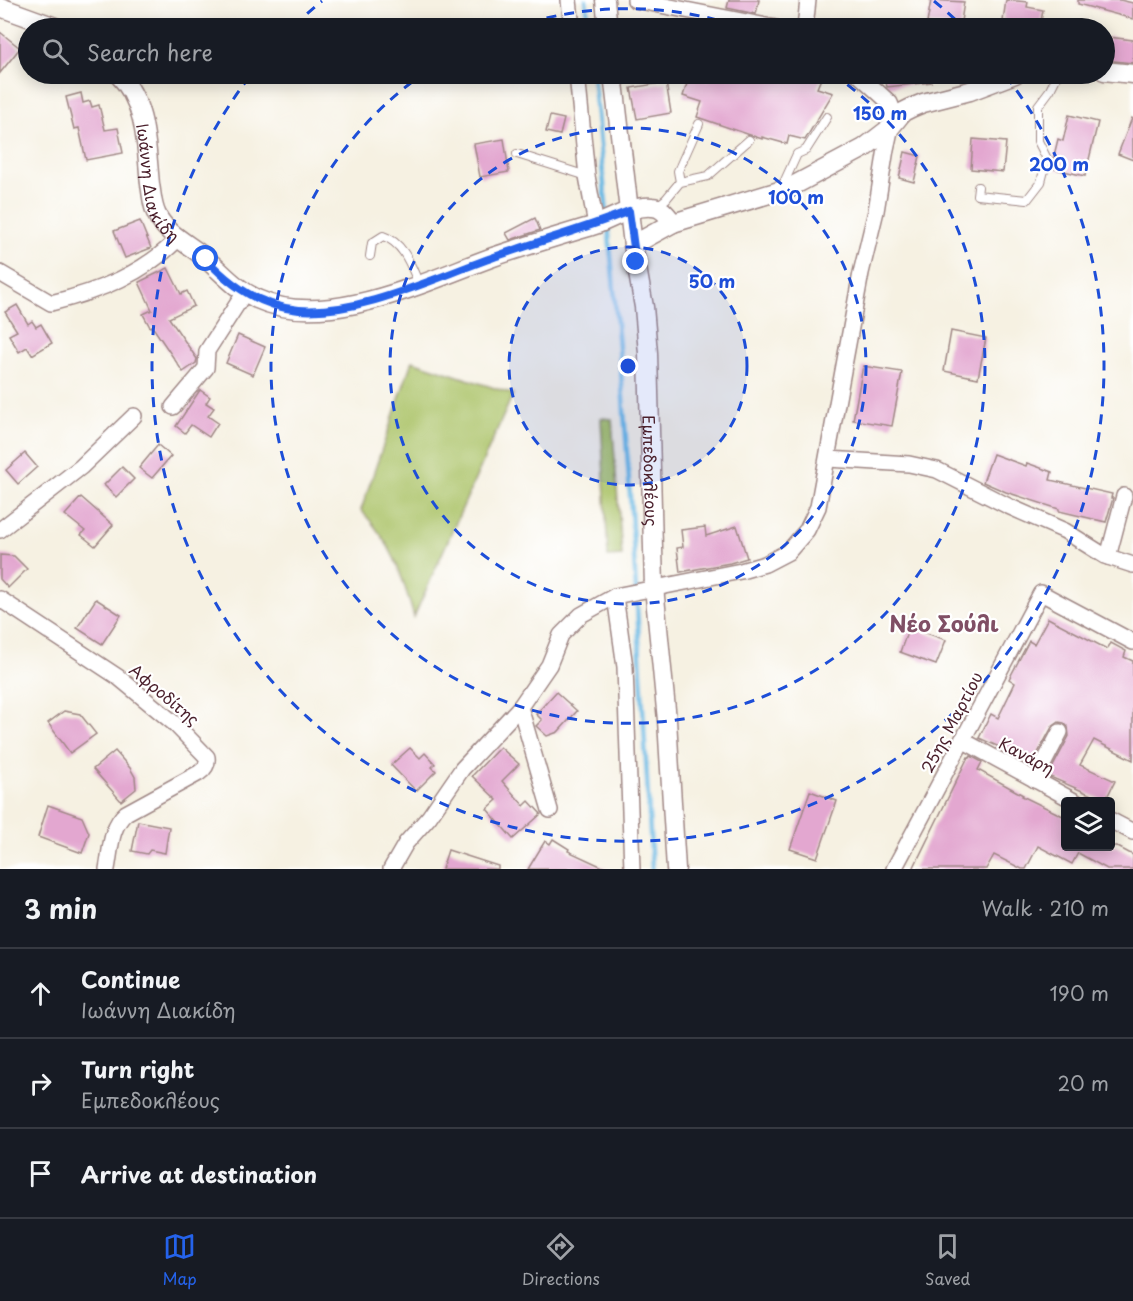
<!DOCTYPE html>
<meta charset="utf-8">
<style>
:root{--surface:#171b24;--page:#242831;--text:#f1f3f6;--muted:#9ea1a6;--line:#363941;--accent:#2563eb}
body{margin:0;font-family:"Playpen Sans",sans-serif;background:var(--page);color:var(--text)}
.controls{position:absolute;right:18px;bottom:18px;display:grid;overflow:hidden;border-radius:6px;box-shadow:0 3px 15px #0003}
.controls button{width:54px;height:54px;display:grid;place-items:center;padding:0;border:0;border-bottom:2px solid var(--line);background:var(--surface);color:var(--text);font:30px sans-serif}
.stop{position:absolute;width:18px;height:18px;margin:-14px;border:4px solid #2563eb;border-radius:50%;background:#fff}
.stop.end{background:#2563eb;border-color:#fff;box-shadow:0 2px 6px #0008}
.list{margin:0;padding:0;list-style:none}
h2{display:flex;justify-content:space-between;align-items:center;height:78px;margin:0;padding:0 24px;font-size:26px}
h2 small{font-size:20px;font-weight:400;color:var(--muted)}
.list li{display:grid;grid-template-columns:39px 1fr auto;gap:18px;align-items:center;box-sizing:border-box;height:90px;padding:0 24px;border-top:2px solid var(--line)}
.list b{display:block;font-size:22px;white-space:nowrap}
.list p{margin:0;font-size:20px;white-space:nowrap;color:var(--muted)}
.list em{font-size:20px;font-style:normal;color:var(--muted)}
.icon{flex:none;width:33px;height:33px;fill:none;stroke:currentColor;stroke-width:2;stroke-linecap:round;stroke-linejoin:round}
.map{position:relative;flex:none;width:1133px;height:869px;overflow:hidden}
.search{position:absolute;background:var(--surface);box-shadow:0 3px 15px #0003;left:18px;right:18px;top:18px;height:66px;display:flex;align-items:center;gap:15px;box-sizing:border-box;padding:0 21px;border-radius:33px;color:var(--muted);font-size:22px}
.sheet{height:348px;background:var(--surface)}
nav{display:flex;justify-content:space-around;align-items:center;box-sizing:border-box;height:84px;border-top:2px solid var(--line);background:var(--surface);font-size:16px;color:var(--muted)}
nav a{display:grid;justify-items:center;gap:3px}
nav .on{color:var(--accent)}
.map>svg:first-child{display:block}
.green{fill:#abc368;stroke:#7a714a;stroke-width:1.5}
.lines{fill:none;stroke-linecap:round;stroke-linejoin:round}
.stream{stroke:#69b9e3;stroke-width:4.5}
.building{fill:#e3a7d0}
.service-casing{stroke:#a08886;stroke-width:10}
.minor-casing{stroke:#a08886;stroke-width:18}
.tertiary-casing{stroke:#a08886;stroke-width:21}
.service{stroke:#fff;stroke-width:8}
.minor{stroke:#fff;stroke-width:15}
.tertiary{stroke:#fff;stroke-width:18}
.route{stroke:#2563eb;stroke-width:8}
.ring{fill:none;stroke:#1d4ed8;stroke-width:3;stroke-dasharray:10 8}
.labels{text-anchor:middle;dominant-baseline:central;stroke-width:4.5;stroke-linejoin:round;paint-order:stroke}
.street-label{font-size:16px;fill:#4a1f2b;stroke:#fff}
.district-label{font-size:22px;font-weight:bold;fill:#804f65;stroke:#fff}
.centre{fill:#1d4ed8;stroke:#fff;stroke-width:3}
.ring-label{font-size:18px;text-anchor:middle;font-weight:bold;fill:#1d4ed8;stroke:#fff;stroke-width:4.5;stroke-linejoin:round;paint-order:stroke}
</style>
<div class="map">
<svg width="1133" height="869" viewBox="0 0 1133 869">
<rect width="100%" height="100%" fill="#fff"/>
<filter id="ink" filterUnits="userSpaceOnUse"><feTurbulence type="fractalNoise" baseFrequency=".0167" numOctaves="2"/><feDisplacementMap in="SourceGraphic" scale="12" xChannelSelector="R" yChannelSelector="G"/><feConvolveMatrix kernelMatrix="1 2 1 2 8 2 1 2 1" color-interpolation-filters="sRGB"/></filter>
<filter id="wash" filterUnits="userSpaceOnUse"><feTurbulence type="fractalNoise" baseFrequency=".008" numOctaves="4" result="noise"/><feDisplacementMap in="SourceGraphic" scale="24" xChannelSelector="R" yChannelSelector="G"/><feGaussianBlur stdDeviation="1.35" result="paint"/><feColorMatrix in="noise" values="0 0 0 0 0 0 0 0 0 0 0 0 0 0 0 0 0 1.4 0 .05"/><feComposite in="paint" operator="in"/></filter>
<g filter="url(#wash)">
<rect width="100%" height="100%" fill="#f6f1e2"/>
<g class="green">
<path d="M412,361L513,394L414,617C401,572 394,546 361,510Z"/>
<polygon points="601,418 612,419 622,556 608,557"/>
</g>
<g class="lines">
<g class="stream">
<polyline points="586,0 589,28"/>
<polyline points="593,74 607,214"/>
<path d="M608,225C629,439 640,654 652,869"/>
</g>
</g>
<g id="blocks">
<g class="building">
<polygon points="729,0 759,0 756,14 727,8"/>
<polygon points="931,0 964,2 960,28 927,23"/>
<polygon points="1006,0 1028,2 1027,7 1043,10 1040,27 1003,21"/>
<polygon points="1078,0 1120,0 1133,3 1133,19 1078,4"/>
<polygon points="0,32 20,48 0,73"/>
<polygon points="1108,37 1133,40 1133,63 1105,60"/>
<polygon points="690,74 709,80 712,74 823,74 817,88 833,93 805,140 789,136 787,144 762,137 762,139 697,117 702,102 683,96"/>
<polygon points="884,74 930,74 931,82 887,87"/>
<polygon points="666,82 671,113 637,119 631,88"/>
<polygon points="81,93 83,103 90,101 92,107 99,105 105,130 118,128 123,153 86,160 79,128 74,129 66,97"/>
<polygon points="1069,115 1098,122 1085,176 1051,168 1058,139 1063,141"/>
<polygon points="550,116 564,119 560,135 546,132"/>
<polygon points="1132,118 1133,119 1133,160 1118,154"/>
<polygon points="504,139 509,172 480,177 474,144"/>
<polygon points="973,139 1006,142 1003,172 971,169"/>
<polygon points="905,152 920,156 914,182 899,178"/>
<polygon points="535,218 540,230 510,240 506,233"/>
<polygon points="140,221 151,248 125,258 114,231"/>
<polygon points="168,268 181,294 187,291 194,306 169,318 197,359 196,363 183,372 152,326 150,327 143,314 152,310 139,282"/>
<polygon points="17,305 28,324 32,321 36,327 41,324 52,343 32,355 27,347 19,352 9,335 17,331 5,312"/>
<polygon points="951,331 986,338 978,378 944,371"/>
<polygon points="238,335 265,347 253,375 226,363"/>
<polygon points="863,366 902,372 892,426 853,420"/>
<polygon points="200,390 210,397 206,403 214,408 208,416 218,423 209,437 191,425 185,433 176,426"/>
<polygon points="158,445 171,456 152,478 139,468"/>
<polygon points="25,453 37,467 18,484 6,470"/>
<polygon points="993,454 1026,466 1027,463 1052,472 1050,480 1112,494 1111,498 1113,498 1106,522 1059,511 1059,509 1006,492 983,482"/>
<polygon points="122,467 134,479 116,497 104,485"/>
<polygon points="81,497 113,525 95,546 81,535 85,531 65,515"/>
<polygon points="737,526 747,558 730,563 680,572 677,548 683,547 681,530 705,527 706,536"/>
<polygon points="0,555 14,556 27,569 8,588 0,579"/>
<polygon points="96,599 121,615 102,644 77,628"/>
<polygon points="1048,618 1107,649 1111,643 1126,651 1124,657 1133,661 1133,760 1094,740 1080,765 1115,781 1105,801 1048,776 1069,736 1068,727 1064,723 1059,722 1052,727 1033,762 979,738 991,714 998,718 1015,683 1009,679 1029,641 1034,644"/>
<polygon points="909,627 946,640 936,665 900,652"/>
<polygon points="556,692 577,711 558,732 547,736 536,726 542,720 536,714"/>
<polygon points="64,711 80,714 96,734 70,753 48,723"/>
<polygon points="500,747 519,764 502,781 524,806 529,801 541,814 513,839 487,809 497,800 472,776"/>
<polygon points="410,748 420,758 425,753 435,764 432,767 436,771 416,791 391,765"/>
<polygon points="115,751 130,768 135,777 136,789 121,801 93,769"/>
<polygon points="971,756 982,762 978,770 1023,795 1022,796 1065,817 1065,846 1116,846 1133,855 1133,869 1107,869 1078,853 1072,864 1038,846 1026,869 1022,869 994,855 986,869 913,869 968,757 970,758"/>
<polygon points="810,791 837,801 817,858 790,849"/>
<polygon points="48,805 82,817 89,833 82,853 38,837"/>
<polygon points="138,821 169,827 165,853 150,850 147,854 132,851"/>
<polygon points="553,839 569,849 568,851 607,869 528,869 545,841 550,844"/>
<polygon points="448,850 498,866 498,869 442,869"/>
</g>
</g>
</g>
<g filter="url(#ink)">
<use href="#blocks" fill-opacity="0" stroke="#a08886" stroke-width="1.5"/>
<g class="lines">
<g class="service-casing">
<g id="service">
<polyline points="614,80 666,74"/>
<polyline points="517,154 587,176"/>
<polyline points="680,182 678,171 699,124"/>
<polyline points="782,187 797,154 806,150 827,117"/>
<polyline points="978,187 977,195 1027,200 1041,182 1047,159 1038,141 1038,106 1050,90 1058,74"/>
<polyline points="656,207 666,199 680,182 708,176 749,140"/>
<path d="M370,256L372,243L383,236C404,243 411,266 419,284"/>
</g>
</g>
<g class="minor-casing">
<g id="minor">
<polyline points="569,0 572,28"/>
<polyline points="635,0 776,28"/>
<polyline points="805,28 808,0"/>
<polyline points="577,74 587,176 596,225"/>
<path d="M0,273L51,303C100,291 143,274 179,238"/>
<polyline points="173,407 206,368 207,351 245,292"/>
<polyline points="828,459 909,464 937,470 1008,506 1065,531 1105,556 1133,565"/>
<polyline points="0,530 81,467 134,416"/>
<polyline points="1108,557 1124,496"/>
<polyline points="615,596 625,667 632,869"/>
<path d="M0,599L118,677L175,724L207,757C208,765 205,769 199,773L126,813C110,827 111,849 107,869"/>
<polyline points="520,707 550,810"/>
<polyline points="962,740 1076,802"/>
<polyline points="1035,780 1060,732"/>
<polyline points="1110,820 1133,832"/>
<polyline points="391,869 406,843 429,817 462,769 520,707 549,665 561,635 581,615 615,596 741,571 765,564 788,552 807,530 818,507 861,273 876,211 886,149 894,113 890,103 858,74"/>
<polyline points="894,869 1041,593 1133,642"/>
</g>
</g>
<g class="tertiary-casing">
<g id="tertiary">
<polyline points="605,0 608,28"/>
<polyline points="0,7 58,28"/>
<polyline points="1104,71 1133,74"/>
<path id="s1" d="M118,74C147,103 146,146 150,184C152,195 152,206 157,215C166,234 189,244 204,257C223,273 233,287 257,299C326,331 426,281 493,257C525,246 559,236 592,226C611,220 632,205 652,207C662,207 667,215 673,223L789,188L864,148L890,128L903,112L911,108L923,103L970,91L1015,74"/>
<path id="s2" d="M613,74L633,245L644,307L648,353L654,587L667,720L676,869"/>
<polyline points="633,245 673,223"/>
</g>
</g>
<use href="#service" class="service"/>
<use href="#minor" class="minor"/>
<use href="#tertiary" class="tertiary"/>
</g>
</g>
<g class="lines" filter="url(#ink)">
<path class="route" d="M206,259C231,286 261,307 299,310C362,315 440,275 500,255C543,240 587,228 629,211L636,262"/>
</g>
<circle cx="628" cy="366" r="119" fill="#1d4ed8" fill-opacity=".12"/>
<g class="ring">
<circle cx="628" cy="366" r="119"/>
<circle cx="628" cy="366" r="238"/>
<path d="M512 28A357 357 0 0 1 744 28M833 74A357 357 0 1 1 423 74"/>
<path d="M294 26A476 476 0 0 1 322 1M934 1A476 476 0 0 1 962 26M1006 76A476 476 0 1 1 250 76"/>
</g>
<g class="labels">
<g class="street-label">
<text stroke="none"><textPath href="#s1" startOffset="118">Ιωάννη Διακίδη</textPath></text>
<text stroke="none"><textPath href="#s2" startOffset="399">Εμπεδοκλέους</textPath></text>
<text transform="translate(165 694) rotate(40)">Αφροδίτης</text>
<text transform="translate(951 722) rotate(-62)">25ης Μαρτίου</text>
<text transform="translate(1027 755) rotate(28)">Κανάρη</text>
</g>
<g class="district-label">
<text x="944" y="622">Νέο Σούλι</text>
</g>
</g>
<circle cx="628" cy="366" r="9" class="centre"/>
<g class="ring-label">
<text x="880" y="120">150 m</text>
<text x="1059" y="171">200 m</text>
<text x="796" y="204">100 m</text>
<text x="712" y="288">50 m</text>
</g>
</svg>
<div class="controls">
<button><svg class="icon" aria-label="layers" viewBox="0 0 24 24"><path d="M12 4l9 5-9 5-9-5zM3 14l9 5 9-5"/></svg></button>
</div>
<div class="stop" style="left:206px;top:259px"></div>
<div class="stop end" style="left:636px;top:262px"></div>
<div class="search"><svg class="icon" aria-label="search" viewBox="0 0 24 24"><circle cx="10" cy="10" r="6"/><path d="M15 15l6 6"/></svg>Search here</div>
</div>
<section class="sheet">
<h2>3 min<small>Walk · 210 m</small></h2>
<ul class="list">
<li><svg class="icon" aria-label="ahead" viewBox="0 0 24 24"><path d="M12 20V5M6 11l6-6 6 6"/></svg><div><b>Continue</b><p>Ιωάννη Διακίδη</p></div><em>190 m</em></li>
<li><svg class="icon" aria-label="right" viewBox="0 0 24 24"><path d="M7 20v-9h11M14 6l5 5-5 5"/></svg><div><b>Turn right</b><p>Εμπεδοκλέους</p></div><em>20 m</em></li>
<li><svg class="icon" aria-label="arrive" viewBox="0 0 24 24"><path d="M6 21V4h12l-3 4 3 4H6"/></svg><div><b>Arrive at destination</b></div></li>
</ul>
</section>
<nav>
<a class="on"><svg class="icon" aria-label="map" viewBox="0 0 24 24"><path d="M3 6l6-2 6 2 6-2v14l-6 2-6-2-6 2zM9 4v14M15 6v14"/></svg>Map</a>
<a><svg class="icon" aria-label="directions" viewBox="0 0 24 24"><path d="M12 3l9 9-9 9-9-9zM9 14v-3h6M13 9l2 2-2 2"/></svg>Directions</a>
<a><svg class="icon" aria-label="saved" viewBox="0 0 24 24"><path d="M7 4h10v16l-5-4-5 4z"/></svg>Saved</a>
</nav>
